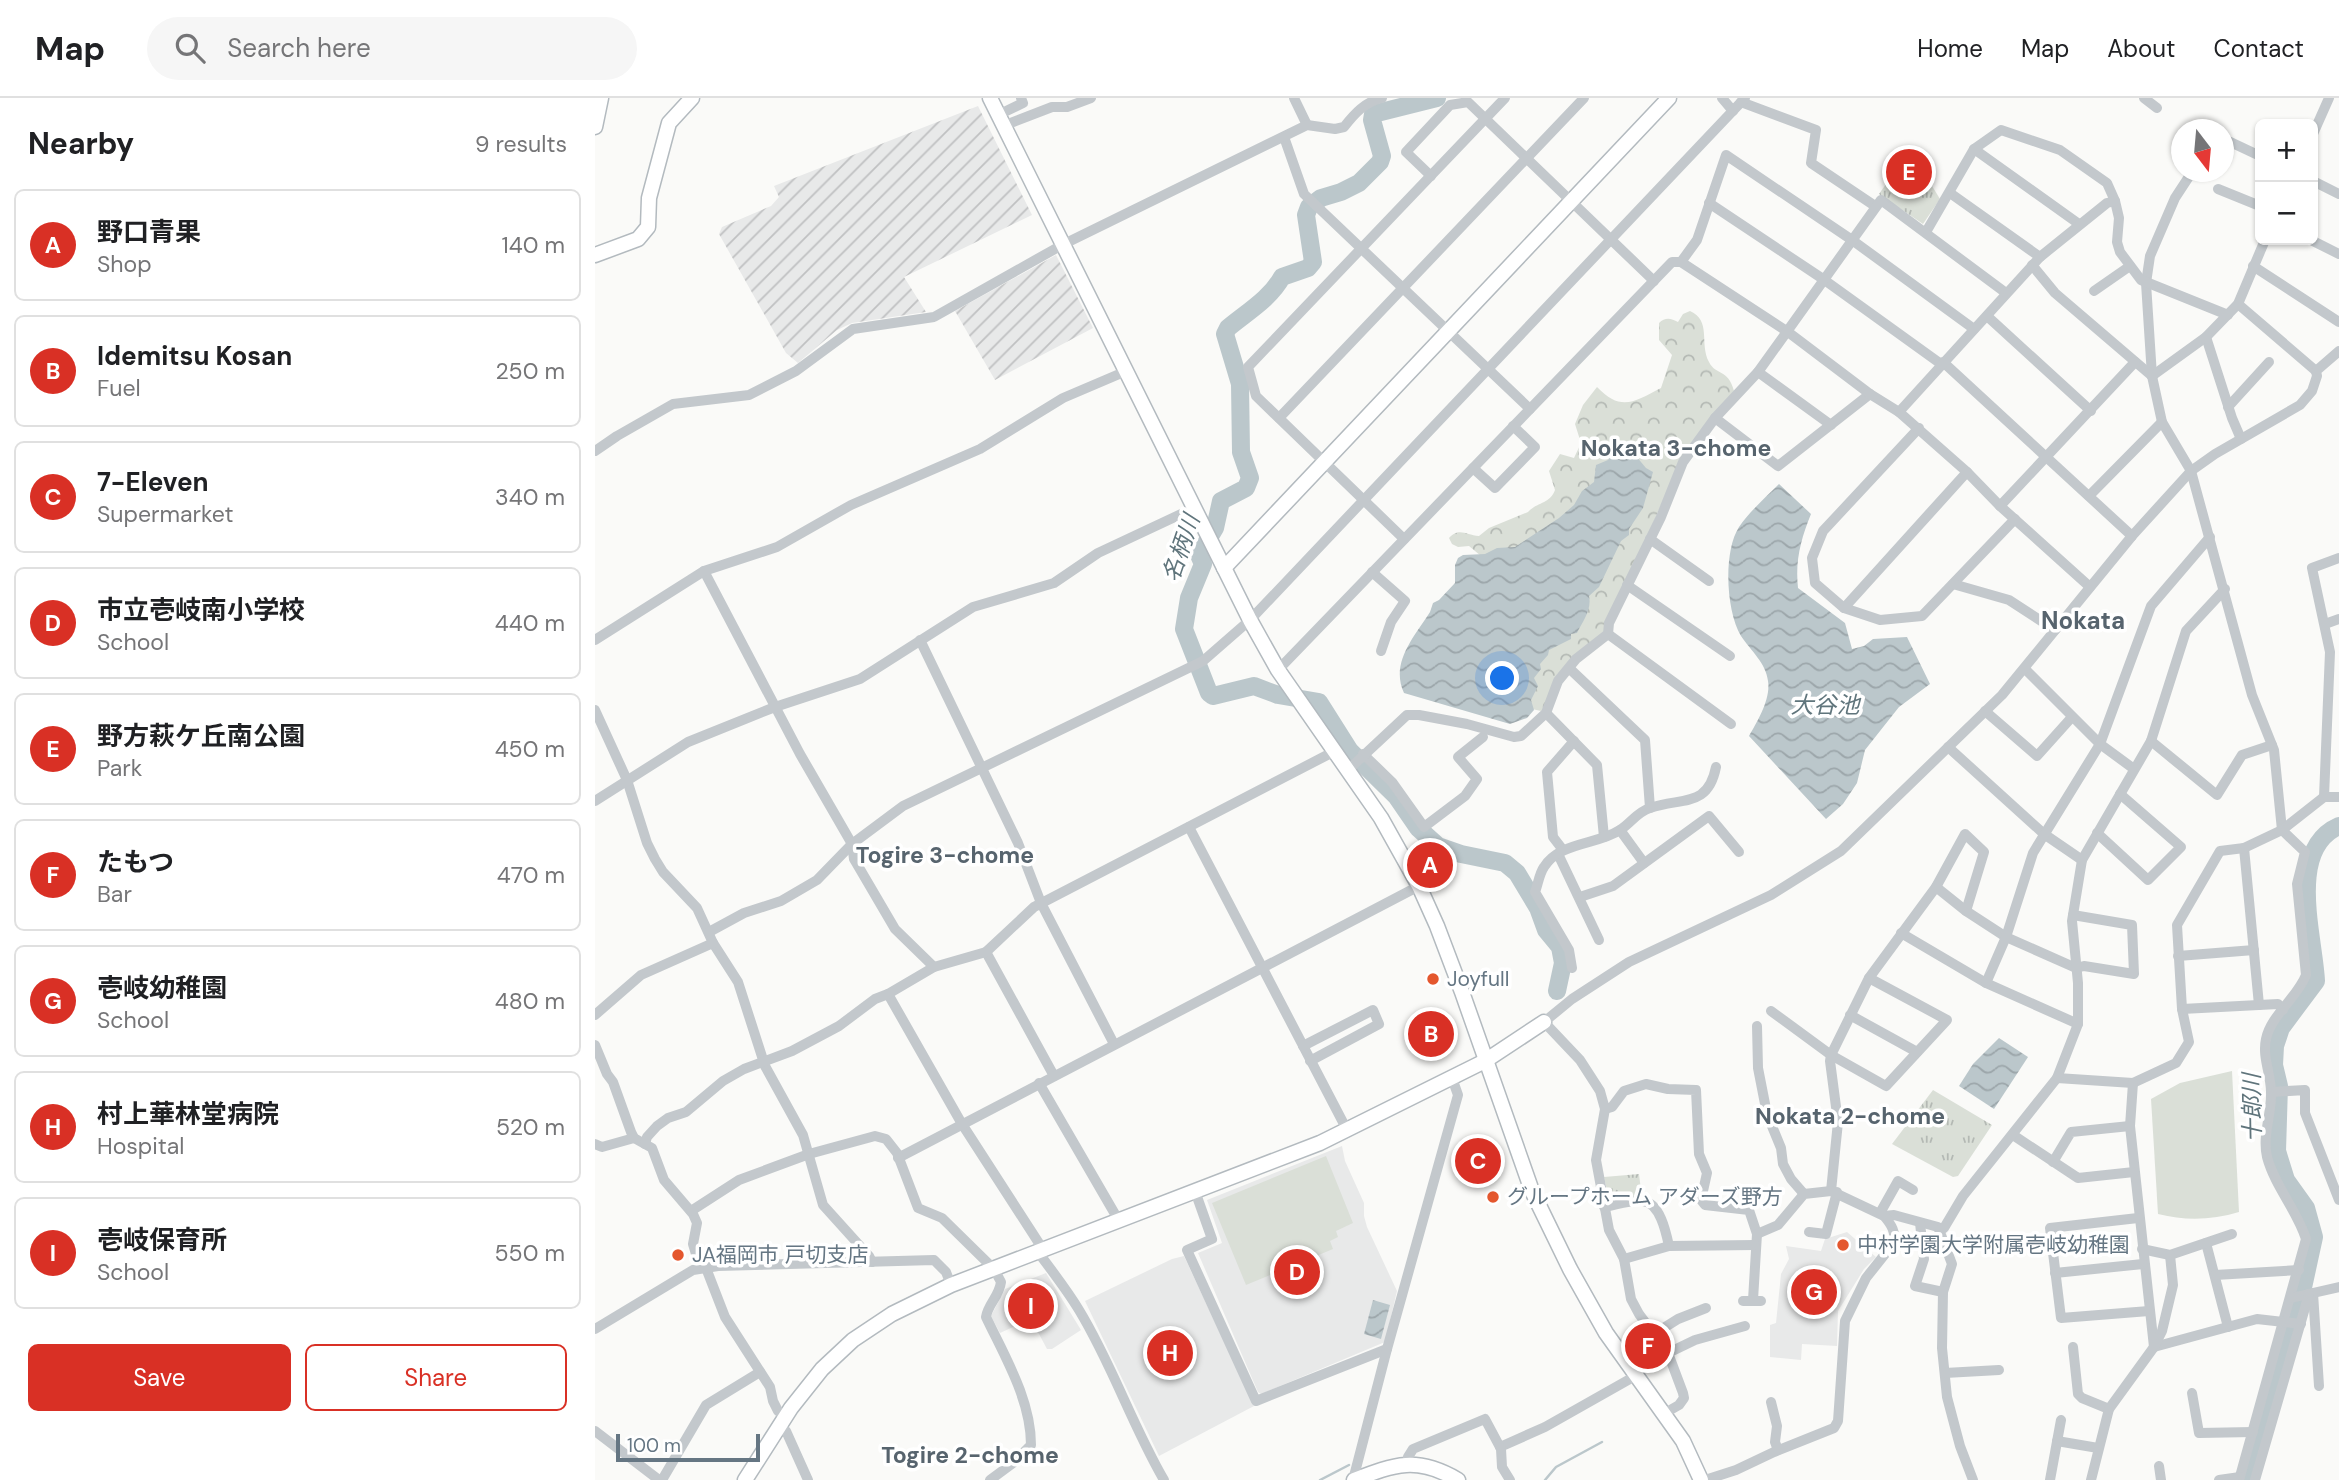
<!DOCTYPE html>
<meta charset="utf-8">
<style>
:root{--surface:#fff;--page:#f6f6f6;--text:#202124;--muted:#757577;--line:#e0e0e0;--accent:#d93025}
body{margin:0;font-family:"DM Sans","Noto Sans JP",sans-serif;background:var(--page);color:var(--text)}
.controls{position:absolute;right:21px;top:21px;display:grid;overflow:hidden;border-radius:10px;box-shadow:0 2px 5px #0004}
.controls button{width:63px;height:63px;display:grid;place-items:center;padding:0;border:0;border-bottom:2px solid var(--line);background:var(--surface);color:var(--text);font:35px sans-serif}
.compass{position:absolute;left:1576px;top:21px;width:63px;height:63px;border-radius:50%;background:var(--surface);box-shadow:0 2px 5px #0004;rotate:164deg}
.scale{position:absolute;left:21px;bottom:18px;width:144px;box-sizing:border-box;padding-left:7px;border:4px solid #657683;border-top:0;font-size:19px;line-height:24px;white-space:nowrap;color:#657683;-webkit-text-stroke:5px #fff;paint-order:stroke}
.you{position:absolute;left:908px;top:581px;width:24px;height:24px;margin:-18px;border:5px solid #fff;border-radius:50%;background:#1a73e8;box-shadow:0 0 0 10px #1a73e833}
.badge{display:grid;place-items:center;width:46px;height:46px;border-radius:50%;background:var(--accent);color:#fff;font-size:23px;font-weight:700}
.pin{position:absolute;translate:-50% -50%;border:4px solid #fff;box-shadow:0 2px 7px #0006}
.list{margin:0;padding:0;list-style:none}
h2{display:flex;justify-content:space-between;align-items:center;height:91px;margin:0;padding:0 28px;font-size:30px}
h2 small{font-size:23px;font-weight:400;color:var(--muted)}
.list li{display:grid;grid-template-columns:46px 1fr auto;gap:21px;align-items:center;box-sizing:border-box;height:112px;margin:0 14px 14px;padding:0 14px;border:2px solid var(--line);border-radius:10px}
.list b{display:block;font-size:26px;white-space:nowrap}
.list p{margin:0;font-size:23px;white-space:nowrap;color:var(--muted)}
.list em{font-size:23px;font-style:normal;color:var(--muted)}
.actions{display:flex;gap:14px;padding:21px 28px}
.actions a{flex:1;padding:16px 0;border:2px solid var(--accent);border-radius:10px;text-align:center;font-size:24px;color:var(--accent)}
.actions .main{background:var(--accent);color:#fff}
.icon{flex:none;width:38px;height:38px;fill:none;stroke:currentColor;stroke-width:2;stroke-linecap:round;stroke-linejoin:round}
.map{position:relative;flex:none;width:1744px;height:1382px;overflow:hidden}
header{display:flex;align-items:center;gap:42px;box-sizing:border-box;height:98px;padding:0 35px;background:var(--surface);border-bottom:2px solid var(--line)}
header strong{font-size:33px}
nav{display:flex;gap:38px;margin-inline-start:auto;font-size:24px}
.search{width:490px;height:63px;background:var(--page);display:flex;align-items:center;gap:18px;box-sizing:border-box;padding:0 24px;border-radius:38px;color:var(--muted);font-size:26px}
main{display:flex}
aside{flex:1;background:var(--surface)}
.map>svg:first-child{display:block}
.built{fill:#e8e9e9}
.industrial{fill:url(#industrial-furrows)}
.green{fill:#dadfd7}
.forest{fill:url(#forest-crowns)}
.park{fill:url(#park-tufts)}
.water{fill:url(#water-waves)}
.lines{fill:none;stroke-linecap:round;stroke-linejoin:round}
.stream{stroke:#bbc7cb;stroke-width:2.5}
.river{stroke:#bbc7cb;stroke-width:18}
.secondary-casing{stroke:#b3babf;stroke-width:17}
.street{stroke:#c3c8cc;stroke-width:10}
.secondary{stroke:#fff;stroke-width:14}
.poi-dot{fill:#e4572e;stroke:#fff;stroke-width:2.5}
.labels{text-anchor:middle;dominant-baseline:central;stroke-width:7;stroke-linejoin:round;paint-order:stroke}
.poi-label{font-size:21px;fill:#657683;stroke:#fff;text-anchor:start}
.neighbourhood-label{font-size:23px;font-weight:bold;fill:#57646e;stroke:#fff}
.water-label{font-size:23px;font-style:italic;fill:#60757c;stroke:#fff}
.quarter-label{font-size:24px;font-weight:bold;fill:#57646e;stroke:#fff}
</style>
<header>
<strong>Map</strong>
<div class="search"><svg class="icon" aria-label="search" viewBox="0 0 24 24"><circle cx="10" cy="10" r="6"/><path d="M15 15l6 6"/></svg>Search here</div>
<nav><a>Home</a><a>Map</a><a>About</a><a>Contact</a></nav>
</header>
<main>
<aside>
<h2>Nearby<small>9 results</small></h2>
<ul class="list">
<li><span class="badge">A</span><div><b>野口青果</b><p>Shop</p></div><em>140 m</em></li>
<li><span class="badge">B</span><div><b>Idemitsu Kosan</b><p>Fuel</p></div><em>250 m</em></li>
<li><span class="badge">C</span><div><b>7-Eleven</b><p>Supermarket</p></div><em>340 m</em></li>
<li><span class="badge">D</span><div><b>市立壱岐南小学校</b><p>School</p></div><em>440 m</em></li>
<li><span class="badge">E</span><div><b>野方萩ケ丘南公園</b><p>Park</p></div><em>450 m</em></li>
<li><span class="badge">F</span><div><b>たもつ</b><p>Bar</p></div><em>470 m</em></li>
<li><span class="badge">G</span><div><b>壱岐幼稚園</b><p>School</p></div><em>480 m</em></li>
<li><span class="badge">H</span><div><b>村上華林堂病院</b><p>Hospital</p></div><em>520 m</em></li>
<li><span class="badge">I</span><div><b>壱岐保育所</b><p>School</p></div><em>550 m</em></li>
</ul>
<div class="actions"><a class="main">Save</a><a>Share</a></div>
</aside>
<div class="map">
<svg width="1744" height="1382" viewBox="0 0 1744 1382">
<defs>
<pattern id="industrial-furrows" width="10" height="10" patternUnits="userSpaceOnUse" patternTransform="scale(1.75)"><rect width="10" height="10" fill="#e8e9e9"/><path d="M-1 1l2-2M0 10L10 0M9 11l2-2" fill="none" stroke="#c0c1c2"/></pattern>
<pattern id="forest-crowns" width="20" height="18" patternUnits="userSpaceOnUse" patternTransform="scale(1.75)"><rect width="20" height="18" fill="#dadfd7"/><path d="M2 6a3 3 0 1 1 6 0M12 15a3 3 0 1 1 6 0" fill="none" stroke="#b4b9b4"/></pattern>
<pattern id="park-tufts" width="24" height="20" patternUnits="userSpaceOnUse" patternTransform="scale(1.75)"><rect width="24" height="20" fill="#dadfd7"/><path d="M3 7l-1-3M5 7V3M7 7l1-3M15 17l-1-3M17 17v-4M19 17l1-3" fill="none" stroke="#b4b9b4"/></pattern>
<pattern id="water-waves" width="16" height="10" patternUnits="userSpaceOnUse" patternTransform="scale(1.75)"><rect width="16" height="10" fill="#bbc7cb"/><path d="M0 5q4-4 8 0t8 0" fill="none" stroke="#9ca6aa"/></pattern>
</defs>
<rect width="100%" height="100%" fill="#fafaf8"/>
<g class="built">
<polygon points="747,1048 750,1063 769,1105 769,1118 772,1129 802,1193 790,1244 666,1296 663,1294 603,1155 627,1145 612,1102"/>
<polygon points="1252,1134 1281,1159 1269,1171 1243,1213 1242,1248 1207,1246 1206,1262 1175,1259 1175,1227 1181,1225 1186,1176 1194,1161 1191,1148 1226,1153 1230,1141"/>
<polygon points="589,1158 659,1308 564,1358 490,1203 577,1161"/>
<polygon points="451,1175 486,1232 457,1251 452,1251 436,1221 405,1235 396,1218 410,1191"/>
</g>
<g class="industrial">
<polygon points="383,8 437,117 309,179 331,214 257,225 242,232 203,265 191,255 124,136 127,129 176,108 184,99 179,88"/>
<polygon points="461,157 498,230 400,282 360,213"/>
</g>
<g class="green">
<path d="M1637,973L1644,1114C1617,1122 1591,1123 1563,1116L1556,1001L1585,985Z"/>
<polygon points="731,1058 758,1125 741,1133 743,1139 735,1143 738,1151 651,1187 617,1105"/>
</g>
<path class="forest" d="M1095,213C1117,223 1104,245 1114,264C1121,278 1133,270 1139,293L1085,364L1010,534L982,556L950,609L946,613L937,611L933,607L935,585L1001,386C979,411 954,435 924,448C912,453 898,455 886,458L874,448L863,449L857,446L854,440C864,429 871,437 884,438L894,430L933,414C942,404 955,406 960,392L954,373L965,356L979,360L986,345L980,326L988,307L1002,289C1026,314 1039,304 1066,290L1077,257L1064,242V225C1070,219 1076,220 1083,224L1088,216Z"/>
<g class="park">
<polygon points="1315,52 1345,101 1328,126 1284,96"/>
<polygon points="1338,992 1397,1027 1363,1078 1358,1079 1297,1046"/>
<polygon points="1044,1076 1047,1100 1015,1106 1009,1079"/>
</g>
<g class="water">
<path d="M1036,352L1051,370L1058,374L1048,410L1034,431V437L1026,443L1004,489L994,498C997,512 988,523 982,535L976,536V541L954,552L953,557L945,566L946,571L939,580L943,588L936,602L939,612L932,620L915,626L809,595C795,565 819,539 835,514L838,505L844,502L860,485V467L863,460L868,457L890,456L902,450L920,449L964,420L979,407L987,393L999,384L1001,367L1013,362L1019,354L1025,355Z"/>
<path d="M1184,386L1216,416C1206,441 1200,462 1203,490L1250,525L1257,551L1269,548L1278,541L1312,539L1335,586L1304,609L1270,652L1262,685L1248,706L1231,721L1154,638C1162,624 1176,601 1173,583C1171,565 1156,553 1146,538C1131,513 1128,454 1144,429C1155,413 1171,399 1184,386Z"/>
<polygon points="1404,940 1433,959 1399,1011 1364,988 1378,966"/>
<polygon points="778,1202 795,1207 786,1241 769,1236"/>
</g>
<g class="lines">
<g class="stream">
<polyline points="725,1382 754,1367"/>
<polyline points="950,1382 961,1369 1007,1344"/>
</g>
<g class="river">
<path d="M842,0L778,16L777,22L787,58L785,64L764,85L746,94L726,100L714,109L711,117L718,164L713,170L687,179C675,201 652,214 633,230L630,236L645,286L646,354L655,380L651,390L626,403L620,430L604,457L608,466L594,500L589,531L614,595L618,598L659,588L683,597L724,604L755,653L801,698L823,730L843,748L866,756L910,765L922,775L943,810L951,832L965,849L968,865L962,893"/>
<path d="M1652,1382L1704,1208L1719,1139L1711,1110L1691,1082L1682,1053L1684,988L1679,967L1680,948L1686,930L1721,883C1719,839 1691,751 1744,728"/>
</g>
<g class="secondary-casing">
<g id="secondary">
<polyline points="395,0 655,522 683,572 786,720 824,788 842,828 867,894 937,1093 975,1171 1011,1235 1088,1343 1106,1382"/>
<polyline points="0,29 6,0"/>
<polyline points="0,157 43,141 53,129 54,100 74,25 97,0"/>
<polyline points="629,470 1074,0"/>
<polyline points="150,1382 196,1310 227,1271 258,1242 297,1216 356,1187 725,1045 890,963 949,924"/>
<path d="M759,1382C800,1366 822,1358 863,1382"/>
</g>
</g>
<g class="street">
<polyline points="699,0 712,27"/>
<polyline points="1127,0 1138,13"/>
<polyline points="1549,0 1562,10"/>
<polyline points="1146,4 1221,32 1216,65 1280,108"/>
<polyline points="403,17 428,5 426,0"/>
<polyline points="408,28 457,9 472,9 496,0"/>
<polyline points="1718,36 1734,0"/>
<polyline points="689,39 709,96 935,311"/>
<polyline points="1629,41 1665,58"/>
<polyline points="1379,51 1484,126"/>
<path d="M1597,74L1580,100L1555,158L1551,185L1557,278L1567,324L1596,373L1657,597L1679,652L1687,732L1710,754L1702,786L1711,877C1702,900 1676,917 1671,941C1667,959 1676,976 1676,994C1677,1015 1667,1037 1672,1059C1680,1089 1702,1112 1711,1141L1644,1382"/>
<polyline points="836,78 811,54 855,7 873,4 1059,183"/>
<polyline points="1718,83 1744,96"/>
<polyline points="1623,91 1665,108"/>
<polyline points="1355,95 1445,159"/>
<polyline points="1114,105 1228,181 1346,266"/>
<polyline points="1331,134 1379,51 1406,32 1465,52 1512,85 1520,103 1524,120 1522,144 1525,154 1546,182 1633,217"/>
<polyline points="1716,142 1744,156"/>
<polyline points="1086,164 1102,142 1131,57 1257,142 1379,231"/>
<polyline points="1437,167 1460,195 1557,278"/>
<polyline points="1658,168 1744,224"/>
<polyline points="1499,193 1535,168"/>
<polyline points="1643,206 1721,273"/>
<polyline points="1392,218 1496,313"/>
<polyline points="1611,239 1637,320 1646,341"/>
<polyline points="1348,264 1537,438"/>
<polyline points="1163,274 1236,327"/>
<polyline points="1557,278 1611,239 1643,206 1670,142"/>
<polyline points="1633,309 1674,264"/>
<polyline points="1304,314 1445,159 1512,105 1520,103"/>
<polyline points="684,320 989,0"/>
<polyline points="1120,320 1183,368 1275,296"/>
<polyline points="1324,330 1228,433 1217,460 1220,485 1249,510 1285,522 1327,518 1420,421"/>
<path d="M0,353L22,338L78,306L154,297L201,273L258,231L339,219L467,147L712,27L740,31L749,29C760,15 770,4 787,0"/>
<polyline points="878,370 900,390 940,349 918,328"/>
<polyline points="1494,398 1567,324"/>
<polyline points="1405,408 1540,264"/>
<polyline points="809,441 661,298 653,269 910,0"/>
<polyline points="1055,441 1114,483"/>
<polyline points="109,473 205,656 257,746 259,761 300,831 339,869"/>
<polyline points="777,474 810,503 796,524 786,553"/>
<polyline points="1358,486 1414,502 1460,532"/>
<polyline points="1032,487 1135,558"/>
<polyline points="1249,510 1372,374"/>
<polyline points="1730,526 1744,521"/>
<polyline points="1013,536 1136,626"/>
<polyline points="0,542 109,473 182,449 256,407 385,351 468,300 529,274"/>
<polyline points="325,542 423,745 446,805 519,946"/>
<polyline points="975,571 1050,642 1055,710"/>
<polyline points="1430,571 1505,646 1539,671"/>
<polyline points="683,572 1077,164 1086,164 1193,234 1275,296 1304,314 1372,374 1405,408 1495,489"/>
<polyline points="0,612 32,682 52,745 60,761 68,774 102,810 118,845 143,884 170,968 208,1037 228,1107 274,1158 277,1164"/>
<polyline points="1390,613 1442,658 1477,619"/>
<polyline points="951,615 1002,667 1009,739"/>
<polyline points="1556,643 1622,697 1647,657 1677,647"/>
<polyline points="1353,649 1449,736 1487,762"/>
<polyline points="768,656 797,684 829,729 870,698 882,681 863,659 888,639"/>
<polyline points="753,672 812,617 824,617 872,626 919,639 926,638 951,615 963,583 981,561 1013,536 1014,525 1066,419 1088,364 1120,320 1163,274 1286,102 1411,195"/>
<polyline points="1729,699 1735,554 1717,470 1744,460"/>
<polyline points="0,703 93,644 180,609 265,581 378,509 459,485 503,455 599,410"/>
<polyline points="594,729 752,1032"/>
<polyline points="1025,732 1049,765"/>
<polyline points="1502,735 1553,782 1586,749 1525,696"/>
<polyline points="1649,750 1664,907"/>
<polyline points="968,752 958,739 952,674 979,643"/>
<polyline points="963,756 1004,842"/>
<polyline points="1341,789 1371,813 1411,839 1481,870 1489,868 1539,876 1537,827 1478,817"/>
<polyline points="985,799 1018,788 1114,718 1144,754"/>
<polyline points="114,834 149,815 186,803 222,782 257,746 308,708 608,563 655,522 1150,0"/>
<polyline points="1306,835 1391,885 1483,926"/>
<polyline points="391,854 459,978"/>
<polyline points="1583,858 1659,852"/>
<path d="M977,870L974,852L940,794C943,787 944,776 949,769C964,744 1002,747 1025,732C1036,725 1042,714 1055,710C1087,699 1113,710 1121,669"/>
<polyline points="1391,885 1411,839 1438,755 1505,646 1556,508 1615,439"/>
<polyline points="293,896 367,1026 449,1153"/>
<polyline points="1587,911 1683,906 1688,912"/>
<polyline points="1176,913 1236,957 1291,988 1352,922 1274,880"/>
<polyline points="0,917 46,877 118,845"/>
<polyline points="1255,917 1322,954"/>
<polyline points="1162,928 1163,970 1172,1016 1186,1050 1188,1066 1196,1081 1209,1096"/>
<polyline points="0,947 12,976 18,984 36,1034 39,1040 57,1050 69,1082 98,1116 102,1125 98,1146 101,1156 111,1170 130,1219 175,1289 178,1303 183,1313 190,1319"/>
<polyline points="708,948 778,912 784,926 715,963"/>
<polyline points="1462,980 1538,985 1581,965 1594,944 1587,911 1582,827 1625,753 1649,750 1687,732 1729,699 1744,699"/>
<polyline points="444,985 524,1123"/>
<polyline points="1538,985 1535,1028 1559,1249"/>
<polyline points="1676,994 1710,992 1710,1015 1744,1102"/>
<polyline points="1010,1011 1017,1009 1029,993 1051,986 1073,991 1101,992 1104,1056 1112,1075 1106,1102 1110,1107 1154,1112 1162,1136 1158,1202"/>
<polyline points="1418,1037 1483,1080 1539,1074"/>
<polyline points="0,1046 7,1049 39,1040"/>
<polyline points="50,1046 52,1039 62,1028 73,1020 91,1014 128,983 149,971 197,953 244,928 280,901 293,896 339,869 391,854 439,809 740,653"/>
<polyline points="303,1060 824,788"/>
<polyline points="1458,1064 1476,1034 1535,1028"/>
<polyline points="600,1093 617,1141 592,1152 661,1303 792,1251"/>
<polyline points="1236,1093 1243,1024 1235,963 1236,957 1274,880 1341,789 1370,736 1389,754 1371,813"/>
<path d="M1009,1109C1021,1107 1037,1101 1048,1103C1065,1105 1071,1134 1074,1148"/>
<path d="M96,1113L144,1082L214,1056L280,1038L291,1041L302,1055L323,1110L347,1120L399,1171L406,1184C404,1199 393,1206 391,1219C410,1259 436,1302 436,1347L418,1365L395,1382"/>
<polyline points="1285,1115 1303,1083 1318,1092"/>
<polyline points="1289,1118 1299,1117 1343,1129 1357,1166 1348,1194 1347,1250 1352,1299 1365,1348 1378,1382"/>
<polyline points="1543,1120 1455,1130 1466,1220 1554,1213"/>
<polyline points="1325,1125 1329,1161 1320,1188 1348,1194"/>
<polyline points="1345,1132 1349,1130 1368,1098 1462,980 1483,926 1483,885 1477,823 1487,762 1556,643 1591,533 1630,491"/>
<polyline points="1214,1134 1231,1136 1242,1094"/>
<polyline points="1611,1145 1633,1229"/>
<polyline points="1547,1151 1575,1157 1637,1136"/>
<path d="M443,1154C457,1173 472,1192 484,1212C517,1266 537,1327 569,1382"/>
<polyline points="1029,1161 1074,1148 1160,1147"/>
<polyline points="1460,1175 1548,1166"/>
<polyline points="1620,1177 1704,1172"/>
<polyline points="1718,1195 1724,1288"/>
<polyline points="1696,1200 1744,1189"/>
<polyline points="1148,1203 1166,1203"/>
<polyline points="0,1231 98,1172 123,1168 339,1162 351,1174 356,1187"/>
<polyline points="1059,1236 1083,1221 1111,1210"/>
<polyline points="1478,1249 1483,1296 1487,1300 1514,1311"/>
<polyline points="1559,1249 1662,1221 1706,1226"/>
<polyline points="1073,1255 1100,1242 1150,1228"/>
<polyline points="1350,1275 1404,1272"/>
<polyline points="1597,1295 1604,1335 1658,1334"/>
<polyline points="1176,1304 1182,1328 1180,1344 1183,1352"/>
<polyline points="1070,1315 1084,1307 1089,1300 1088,1295 1073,1255 1044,1216 1036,1201 1029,1161 1014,1132 1001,1062 1010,1011 1005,993 985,962 949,924 977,901 1034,864 1176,797 1246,753 1407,597 1537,438 1596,373 1620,356 1705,307 1717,293 1722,278 1721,273 1744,253"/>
<polyline points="184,1329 191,1333 213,1382"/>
<polyline points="0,1333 64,1382"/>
<polyline points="1462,1343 1503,1350"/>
<polyline points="905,1349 950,1329 1042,1277"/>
<polyline points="814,1365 813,1359 818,1351 890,1321 906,1351 907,1369 915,1382"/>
<polyline points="1564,1368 1566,1382"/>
<polyline points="67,1382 111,1307 165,1274"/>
<polyline points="758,1382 792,1251 863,997 857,980"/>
<path d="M1110,1382L1141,1372L1179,1354L1239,1330L1243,1323L1250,1223L1271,1180L1298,1146C1302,1135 1296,1126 1289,1118L1236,1093L1209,1096L1183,1127L1162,1136"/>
<polyline points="1455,1382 1466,1322"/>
<polyline points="1496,1382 1514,1311 1559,1249 1567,1233 1578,1187 1575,1157"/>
<polyline points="1624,1382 1645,1379"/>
<polyline points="1660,1382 1714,1196"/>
</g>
<use href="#secondary" class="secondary"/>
</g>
<g class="poi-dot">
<circle cx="838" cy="881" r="7"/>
<circle cx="898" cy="1099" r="7"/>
<circle cx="1248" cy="1147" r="7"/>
<circle cx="83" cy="1157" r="7"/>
</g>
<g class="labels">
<g class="poi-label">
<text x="852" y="881">Joyfull</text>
<text x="912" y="1099">グループホーム アダーズ野方</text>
<text x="1262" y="1147">中村学園大学附属壱岐幼稚園</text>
<text x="97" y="1157">JA福岡市 戸切支店</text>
</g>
<g class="neighbourhood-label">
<text x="1081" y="350">Nokata 3-chome</text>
<text x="350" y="757">Togire 3-chome</text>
<text x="1255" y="1018">Nokata 2-chome</text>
<text x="375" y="1357">Togire 2-chome</text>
</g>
<g class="water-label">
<text transform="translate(586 450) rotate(-71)">名柄川</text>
<text x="1230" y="607">大谷池</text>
<text transform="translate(1657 1010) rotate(-91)">十郎川</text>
</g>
<g class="quarter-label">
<text x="1488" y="522">Nokata</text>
</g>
</g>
</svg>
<div class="controls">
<button>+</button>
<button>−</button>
</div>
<svg class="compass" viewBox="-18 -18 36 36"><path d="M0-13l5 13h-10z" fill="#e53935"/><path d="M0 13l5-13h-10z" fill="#757577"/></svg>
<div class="scale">100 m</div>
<div class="you"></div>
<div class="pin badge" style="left:835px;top:767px">A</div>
<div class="pin badge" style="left:836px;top:936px">B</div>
<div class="pin badge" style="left:883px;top:1063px">C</div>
<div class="pin badge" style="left:702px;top:1174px">D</div>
<div class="pin badge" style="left:1314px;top:74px">E</div>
<div class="pin badge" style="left:1053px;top:1248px">F</div>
<div class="pin badge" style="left:1219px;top:1194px">G</div>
<div class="pin badge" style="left:575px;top:1255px">H</div>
<div class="pin badge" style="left:436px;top:1208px">I</div>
</div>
</main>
